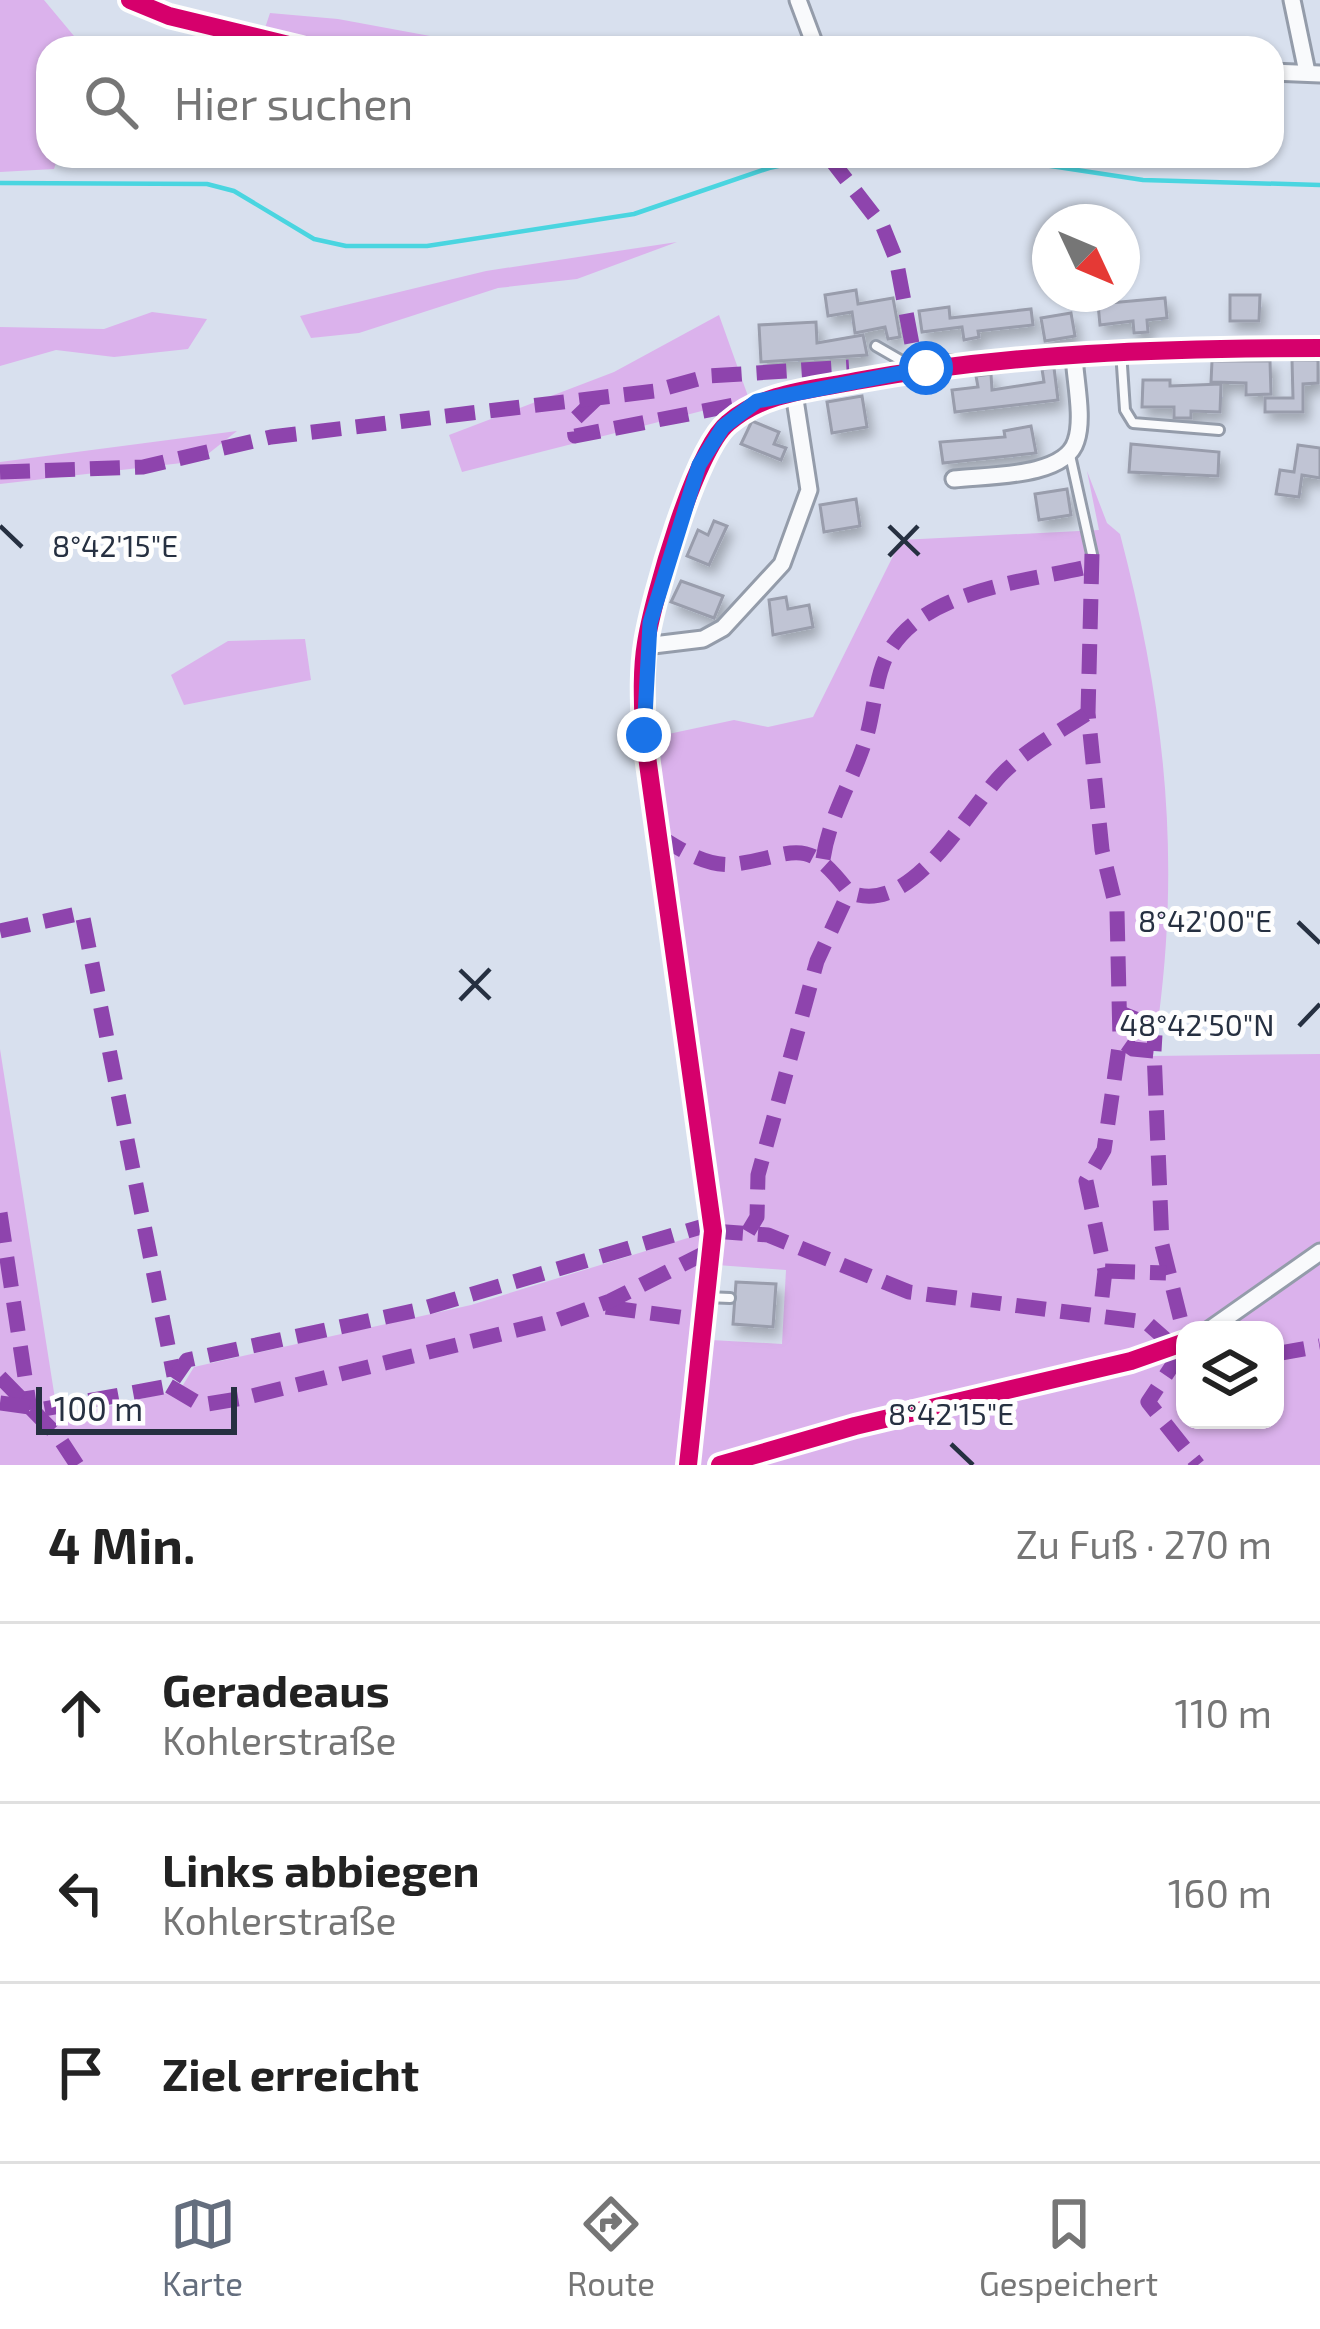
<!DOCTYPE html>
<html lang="de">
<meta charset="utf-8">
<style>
:root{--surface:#fff;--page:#f6f6f6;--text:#222;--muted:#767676;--line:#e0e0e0;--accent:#646e7e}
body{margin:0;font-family:"Exo 2",sans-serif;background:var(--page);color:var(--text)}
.controls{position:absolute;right:36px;bottom:36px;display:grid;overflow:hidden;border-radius:24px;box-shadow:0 3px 9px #0004}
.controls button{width:108px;height:108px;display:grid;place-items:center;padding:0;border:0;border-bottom:3px solid var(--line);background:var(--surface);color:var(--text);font:60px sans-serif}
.compass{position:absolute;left:1032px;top:204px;width:108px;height:108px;border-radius:50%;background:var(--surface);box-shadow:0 3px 9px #0004;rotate:134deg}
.scale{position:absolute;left:36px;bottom:30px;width:201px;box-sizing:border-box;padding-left:12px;border:6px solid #263041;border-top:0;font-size:33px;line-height:42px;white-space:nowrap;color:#263041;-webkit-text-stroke:9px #fefefe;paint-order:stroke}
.stop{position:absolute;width:36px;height:36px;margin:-27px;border:9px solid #1a73e8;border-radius:50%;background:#fff}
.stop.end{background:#1a73e8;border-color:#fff;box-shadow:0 3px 12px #0008}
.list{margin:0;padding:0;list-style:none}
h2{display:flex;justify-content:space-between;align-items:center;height:156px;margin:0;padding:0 48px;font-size:51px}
h2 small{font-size:39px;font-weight:400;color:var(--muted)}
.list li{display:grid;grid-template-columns:78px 1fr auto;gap:36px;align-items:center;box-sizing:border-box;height:180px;padding:0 48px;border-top:3px solid var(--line)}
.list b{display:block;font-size:45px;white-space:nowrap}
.list p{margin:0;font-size:39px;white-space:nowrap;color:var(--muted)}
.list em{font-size:39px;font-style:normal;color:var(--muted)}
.icon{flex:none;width:66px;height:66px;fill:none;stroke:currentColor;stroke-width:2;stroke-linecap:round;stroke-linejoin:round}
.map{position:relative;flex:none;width:1320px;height:1465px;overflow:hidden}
.search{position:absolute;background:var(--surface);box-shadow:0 3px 9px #0004;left:36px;right:36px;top:36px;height:132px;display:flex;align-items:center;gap:30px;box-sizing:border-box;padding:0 42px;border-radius:36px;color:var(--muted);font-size:45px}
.sheet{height:696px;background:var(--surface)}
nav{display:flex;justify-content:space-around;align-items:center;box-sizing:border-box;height:168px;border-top:3px solid var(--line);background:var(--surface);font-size:33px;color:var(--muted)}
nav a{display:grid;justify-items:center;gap:6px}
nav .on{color:var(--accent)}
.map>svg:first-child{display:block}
.green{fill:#dbb2ec;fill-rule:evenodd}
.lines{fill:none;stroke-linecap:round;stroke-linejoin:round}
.stream{stroke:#4ad5e0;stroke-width:4.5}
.building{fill:#c0c4d4;stroke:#999dac;stroke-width:3;filter:url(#shadow)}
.lane-casing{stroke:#949caa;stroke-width:14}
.street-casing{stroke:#949caa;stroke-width:21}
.lane{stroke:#f9fafc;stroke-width:8}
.street{stroke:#f9fafc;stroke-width:15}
.quiet{stroke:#8e44ad;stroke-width:15;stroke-dasharray:30 15;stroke-linecap:butt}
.cycleway-casing{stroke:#fefefe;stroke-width:26}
.cycleway{stroke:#d6006c;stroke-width:18}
.route{stroke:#1a73e8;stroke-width:15}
.ticks{fill:none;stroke:#263041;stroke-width:4.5}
.ticks-label{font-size:30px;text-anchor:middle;fill:#263041;stroke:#fefefe;stroke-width:10;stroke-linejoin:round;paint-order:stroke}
</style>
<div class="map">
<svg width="1320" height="1465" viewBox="0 0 1320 1465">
<defs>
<filter id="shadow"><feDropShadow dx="5" dy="8" stdDeviation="6" flood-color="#0004"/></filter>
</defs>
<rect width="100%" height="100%" fill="#d8e0ee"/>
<g class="green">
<polygon points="0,0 44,0 84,48 48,48 48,156 58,156 54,169 0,172"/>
<polygon points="270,13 338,19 495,48 281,48 265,28"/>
<polygon points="677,242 577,279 498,288 359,333 311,338 300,316 486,271"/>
<polygon points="152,312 207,319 188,349 114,357 56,350 0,366 0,327 104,329"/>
<polygon points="719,315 749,399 462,472 449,435 614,372"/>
<polygon points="237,431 199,461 0,484 0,462"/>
<path d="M1087,471L1107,523L1120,534C1167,713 1183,872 1153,1056L1320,1054V1465H0V1049L58,1418L180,1390L194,1367L471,1305L720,1228L669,873L659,736L734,720L768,727L813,717L901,540L1099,530ZM700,1244H715L717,1265L786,1270L782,1344L711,1340L704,1415L684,1417C681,1358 698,1303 700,1244ZM1185,1330H1275V1420H1185Z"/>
<polygon points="305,639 311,680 184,705 171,675 228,641"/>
</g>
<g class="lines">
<g class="stream">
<polyline points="985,156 1143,180 1320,185"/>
<polyline points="0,183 207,184 234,191 314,239 346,246 427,246 634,214 769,168 824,156"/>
</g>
</g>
<g class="building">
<polygon points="856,290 858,304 893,298 900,337 888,339 885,327 855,333 852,312 828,316 825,295"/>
<polygon points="1230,295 1260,295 1259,321 1230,321"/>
<polygon points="1165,298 1167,318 1147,320 1148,332 1134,333 1133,321 1100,325 1098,304"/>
<polygon points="949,307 950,318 1031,309 1033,325 978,331 979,337 964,340 962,327 922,332 919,311"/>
<polygon points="1071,313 1075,336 1045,341 1041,318"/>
<polygon points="816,322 817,343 863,335 867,355 761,362 759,325"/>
<polygon points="1292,360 1318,360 1318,383 1303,384 1303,412 1265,412 1265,398 1293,398"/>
<polygon points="1212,361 1270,361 1271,394 1246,395 1246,383 1211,382"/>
<polygon points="1054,368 1058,400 955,412 952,390 978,387 976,376 991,374 992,390 1044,382 1042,369"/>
<polygon points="1143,380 1170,380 1170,386 1221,384 1220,412 1191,411 1191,418 1174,418 1174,407 1142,407"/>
<polygon points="862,396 867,427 832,433 827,402"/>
<polygon points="752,421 779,432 774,444 786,448 781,460 741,444"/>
<polygon points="1031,426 1036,453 943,463 940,442 1005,437 1004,431"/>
<polygon points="1131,444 1219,452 1218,476 1129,472"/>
<polygon points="1298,445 1320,448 1320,478 1302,475 1299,497 1276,494 1280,470 1294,472"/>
<polygon points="1067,489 1071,515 1039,520 1035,494"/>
<polygon points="856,499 860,526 824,532 820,505"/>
<polygon points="714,521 727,526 709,565 687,556 698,530 708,535"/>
<polygon points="681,581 723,596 714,618 671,602"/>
<polygon points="786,597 788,609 809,605 813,627 773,635 769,600"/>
<polygon points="736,1282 776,1284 773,1327 733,1324"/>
</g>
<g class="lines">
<g class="lane-casing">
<g id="lane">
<polyline points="876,346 902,361 956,360"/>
<polyline points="1121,351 1125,410 1133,423 1219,430"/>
<polyline points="1070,455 1092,554"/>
<polyline points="706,1297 730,1298"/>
</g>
</g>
<g class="street-casing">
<g id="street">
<polyline points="130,0 169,16 301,48"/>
<polyline points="798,0 816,48"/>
<polyline points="1292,0 1307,72"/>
<polyline points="1272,72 1320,74"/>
<path d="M954,479C986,475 1065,478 1076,441C1084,418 1075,380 1074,355"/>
<polyline points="645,646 703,639 723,628 782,564 809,490 794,393"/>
<polyline points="1209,1330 1320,1252"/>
<path d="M688,1465L713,1231L644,735C643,705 641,673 646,643C653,598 695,450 728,423C764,392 810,390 856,381C1010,353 1164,348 1320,348"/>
<polyline points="720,1465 855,1426 1131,1361 1185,1342"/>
</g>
</g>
<use href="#lane" class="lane"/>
<use href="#street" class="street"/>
<g class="quiet">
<polyline points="828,156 883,227 896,259 915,360"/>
<polyline points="598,397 573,421 575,436 745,403"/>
<polyline points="0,472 143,467 271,437 655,391 709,376 849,367"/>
<polyline points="1092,554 1088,713 1102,850 1117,911 1120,1040 1133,1049 1154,1051 1162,1245 1185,1337"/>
<path d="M657,835C680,849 707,868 736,864C799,855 803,833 849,892C912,919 967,809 1003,773C1027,749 1059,732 1088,713"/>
<path d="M823,859C830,814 853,780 866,738C874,713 875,680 886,657C920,589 1026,582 1091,566"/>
<polyline points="0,931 82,913 174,1376"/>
<polyline points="1118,1012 1143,1022 1155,1034 1154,1051"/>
<polyline points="0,1213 30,1410"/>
<polyline points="713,1231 768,1235 909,1292 1146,1322 1180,1352"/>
<polyline points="748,1232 757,1217 758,1175 817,961 849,892"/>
<polyline points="1105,1271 1166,1273"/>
<polyline points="1102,1297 1105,1271 1086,1181 1104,1150 1120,1040"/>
<polyline points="606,1307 701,1320"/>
<polyline points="1174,1348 1174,1363 1148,1402 1198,1465"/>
<polyline points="1275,1354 1320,1346"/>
<polyline points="0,1377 58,1436 77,1465"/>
<polyline points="169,1386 201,1405 244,1398 557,1320 610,1301 707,1252 699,1247"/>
<polyline points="0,1403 44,1409 169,1386 187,1360 418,1310 711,1224"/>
</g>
<g class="cycleway-casing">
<g id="cycleway">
<polyline points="130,0 169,16 301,48"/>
<path d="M688,1465L713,1231L644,735C643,705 641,673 646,643C653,598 695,450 728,423C764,392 810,390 856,381C1010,353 1164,348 1320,348"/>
<polyline points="720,1465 855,1426 1131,1361 1185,1342"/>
</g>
</g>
<use href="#cycleway" class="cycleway"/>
</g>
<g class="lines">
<polyline class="route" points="644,735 650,623 699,465 723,427 757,401 926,368"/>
</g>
<path class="ticks" d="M0,526L22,547M889,526L919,555M889,556L918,526M1298,922L1320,943M460,970L490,999M460,1000L490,969M1299,1026L1320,1004M951,1444L973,1465"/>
<g class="ticks-label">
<text x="115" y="557">8°42'15"E</text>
<text x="1205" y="932">8°42'00"E</text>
<text x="1197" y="1036">48°42'50"N</text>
<text x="951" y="1425">8°42'15"E</text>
</g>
</svg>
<div class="controls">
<button><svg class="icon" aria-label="layers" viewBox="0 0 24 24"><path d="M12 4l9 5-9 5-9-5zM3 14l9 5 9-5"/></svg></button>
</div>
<svg class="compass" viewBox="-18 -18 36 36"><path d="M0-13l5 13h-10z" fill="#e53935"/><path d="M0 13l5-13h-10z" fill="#767676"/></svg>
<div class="scale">100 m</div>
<div class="stop" style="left:926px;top:368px"></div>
<div class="stop end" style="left:644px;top:735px"></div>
<div class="search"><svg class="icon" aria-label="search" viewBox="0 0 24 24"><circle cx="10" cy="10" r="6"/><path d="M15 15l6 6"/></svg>Hier suchen</div>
</div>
<section class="sheet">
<h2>4 Min.<small>Zu Fuß · 270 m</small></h2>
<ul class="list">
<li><svg class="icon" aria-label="ahead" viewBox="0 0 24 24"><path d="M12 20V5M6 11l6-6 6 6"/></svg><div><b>Geradeaus</b><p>Kohlerstraße</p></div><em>110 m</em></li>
<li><svg class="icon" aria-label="left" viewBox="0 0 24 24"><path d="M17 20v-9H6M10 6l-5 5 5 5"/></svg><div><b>Links abbiegen</b><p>Kohlerstraße</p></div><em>160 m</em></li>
<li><svg class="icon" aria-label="arrive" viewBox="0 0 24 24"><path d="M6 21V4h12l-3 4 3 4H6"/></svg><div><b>Ziel erreicht</b></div></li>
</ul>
</section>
<nav>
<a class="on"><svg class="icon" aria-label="map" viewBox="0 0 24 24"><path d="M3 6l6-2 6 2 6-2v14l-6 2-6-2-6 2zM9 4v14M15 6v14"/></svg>Karte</a>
<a><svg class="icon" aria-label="directions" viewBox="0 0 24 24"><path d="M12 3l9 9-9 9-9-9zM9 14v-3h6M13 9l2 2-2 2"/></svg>Route</a>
<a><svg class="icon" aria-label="saved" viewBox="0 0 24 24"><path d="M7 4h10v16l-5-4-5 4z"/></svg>Gespeichert</a>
</nav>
